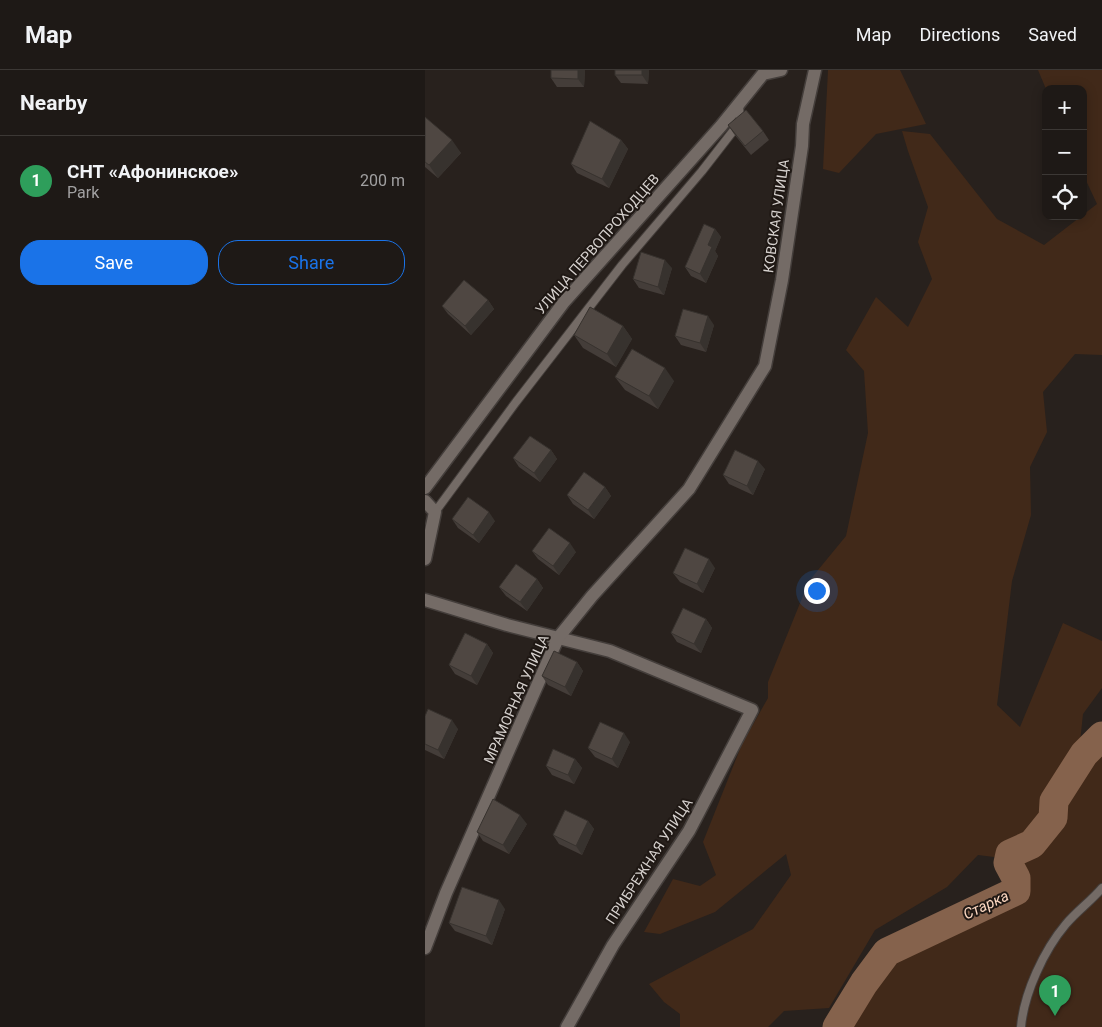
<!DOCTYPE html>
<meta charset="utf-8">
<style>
:root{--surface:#1e1916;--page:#26221f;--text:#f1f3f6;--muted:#a1a0a1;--line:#3c3835;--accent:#1a73e8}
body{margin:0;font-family:Roboto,sans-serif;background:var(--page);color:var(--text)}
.controls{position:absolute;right:15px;top:15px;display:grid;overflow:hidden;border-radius:10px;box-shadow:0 2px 12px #0003}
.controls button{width:45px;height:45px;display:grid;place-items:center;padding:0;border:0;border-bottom:1px solid var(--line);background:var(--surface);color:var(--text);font:25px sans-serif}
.you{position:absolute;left:391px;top:520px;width:18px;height:18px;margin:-12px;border:4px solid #fff;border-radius:50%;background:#1a73e8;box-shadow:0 0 0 8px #1a73e833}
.badge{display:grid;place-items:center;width:32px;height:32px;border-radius:50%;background:var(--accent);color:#fff;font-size:16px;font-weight:700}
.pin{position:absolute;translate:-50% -41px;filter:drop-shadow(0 1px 2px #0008)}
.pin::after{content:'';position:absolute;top:26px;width:18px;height:15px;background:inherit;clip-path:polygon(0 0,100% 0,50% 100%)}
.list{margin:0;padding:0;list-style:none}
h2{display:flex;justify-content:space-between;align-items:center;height:65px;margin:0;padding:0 20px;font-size:21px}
h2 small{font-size:16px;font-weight:400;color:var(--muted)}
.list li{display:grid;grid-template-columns:32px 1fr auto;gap:15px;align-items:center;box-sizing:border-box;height:90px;padding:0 20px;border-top:1px solid var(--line)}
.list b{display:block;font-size:19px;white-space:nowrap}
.list p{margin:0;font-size:16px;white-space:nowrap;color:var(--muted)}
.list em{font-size:16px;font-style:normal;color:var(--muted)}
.actions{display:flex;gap:10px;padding:15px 20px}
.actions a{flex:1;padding:11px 0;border:1px solid var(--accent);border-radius:20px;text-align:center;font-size:18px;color:var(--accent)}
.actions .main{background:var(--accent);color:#fff}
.icon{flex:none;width:28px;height:28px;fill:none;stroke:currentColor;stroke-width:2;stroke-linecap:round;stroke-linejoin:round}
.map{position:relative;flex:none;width:677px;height:957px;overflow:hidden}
header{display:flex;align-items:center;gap:30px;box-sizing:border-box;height:70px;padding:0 25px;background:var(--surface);border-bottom:1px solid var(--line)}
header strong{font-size:24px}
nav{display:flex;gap:28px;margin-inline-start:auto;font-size:18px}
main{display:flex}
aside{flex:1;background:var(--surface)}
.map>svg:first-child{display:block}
.green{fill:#412919}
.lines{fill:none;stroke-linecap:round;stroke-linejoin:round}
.river{stroke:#85624c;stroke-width:29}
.service-casing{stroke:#443e3b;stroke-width:10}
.minor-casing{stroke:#443e3b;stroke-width:15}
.service{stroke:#746b66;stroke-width:8}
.minor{stroke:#746b66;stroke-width:12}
.wall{fill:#443d39}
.shaded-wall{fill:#37322e}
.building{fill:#4f4742;stroke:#37322e}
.labels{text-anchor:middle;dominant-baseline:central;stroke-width:4;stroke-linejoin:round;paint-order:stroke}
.street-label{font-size:14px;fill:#d6d1ce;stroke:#1f1814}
.water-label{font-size:15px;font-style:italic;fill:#fed9c2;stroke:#1f1814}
</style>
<header>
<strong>Map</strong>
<nav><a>Map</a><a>Directions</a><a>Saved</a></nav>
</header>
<main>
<aside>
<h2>Nearby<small></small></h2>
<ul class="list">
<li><span class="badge" style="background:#2e9e5b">1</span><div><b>СНТ «Афонинское»</b><p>Park</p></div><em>200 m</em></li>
</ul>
<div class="actions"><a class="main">Save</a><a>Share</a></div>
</aside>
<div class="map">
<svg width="677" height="957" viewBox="0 0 677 957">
<rect width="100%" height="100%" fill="#28211d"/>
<g class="green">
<polygon points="403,0 475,0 501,54 451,64 414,103 398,99"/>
<polygon points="613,0 677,0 677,285 650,284 618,322 622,362 605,397 606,445 587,511 572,635 595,657 638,553 677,571 677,618 658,644 655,672 620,729 623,743 601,766 569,787 553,785 522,817 450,860 404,938 359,941 343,957 255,957 255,944 239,932 224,914 328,859 366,805 361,784 290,842 235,864 219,862 248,809 275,816 291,805 278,772 317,674 343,628 343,612 384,511 421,466 443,363 439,301 421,280 451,227 483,257 507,209 493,172 503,137 483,81 477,61 505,64 572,149 619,175 672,134 658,104 658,19 621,19"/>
<polygon points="677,666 677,957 412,957 439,913 462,882 591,821 591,808 583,793 585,784 607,774 628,749 629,731 659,684"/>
</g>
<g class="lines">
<polyline class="river" points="412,957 439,913 462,882 591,821 591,808 583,793 585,784 607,774 628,748 629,731 659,684 677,666"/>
<g class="service-casing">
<g id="service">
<polyline points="10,442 91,332 197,195 277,101 315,52 314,34"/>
<path d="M596,957C599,923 619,880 641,854C652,841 666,831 677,818"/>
</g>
</g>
<g class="minor-casing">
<g id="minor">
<polyline points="0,418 139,232 296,56 338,4 356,0"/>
<polyline points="0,431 10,442 0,489"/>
<polyline points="0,530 82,555 185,581 327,640 264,761 188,875 142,957"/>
<polyline points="0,878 21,823 133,568 167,526 264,419 340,296 357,210 377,76 378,54 390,0"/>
</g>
</g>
<use href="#service" class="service"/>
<use href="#minor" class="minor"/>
</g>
<g class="wall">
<polygon points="126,0 160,0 159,17 132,17 126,8"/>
<polygon points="224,0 223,14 196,13 190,5"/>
<polygon points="0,47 36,83 13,108 0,97"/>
<polygon points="303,55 338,61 344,70 326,85 309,64"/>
<polygon points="196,70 203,79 184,118 152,103 146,94"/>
<polygon points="290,159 296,167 290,181 293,186 281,213 266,206 260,197"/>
<polygon points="247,198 239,225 214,218 208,209"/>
<polygon points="63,230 69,239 46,265 23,244 17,236"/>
<polygon points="289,255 281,282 256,275 250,266"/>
<polygon points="198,256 207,269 191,297 158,278 149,265"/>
<polygon points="190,307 249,311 233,339 200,320"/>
<polygon points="126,380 132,389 115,412 94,397 88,388"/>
<polygon points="340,399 328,425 304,414 298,405"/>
<polygon points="180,417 186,426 169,449 148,434 142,425"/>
<polygon points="27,449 70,451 54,473 33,458"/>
<polygon points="107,481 151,482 134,505 113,489"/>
<polygon points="290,498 278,523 255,512 248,503"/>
<polygon points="112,509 118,518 102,541 81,526 74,517"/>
<polygon points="281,549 287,558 276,583 252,572 246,563"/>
<polygon points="62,574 68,583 52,615 30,604 24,595"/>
<polygon points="152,592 158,601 146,626 123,615 117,606"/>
<polygon points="0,646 33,659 19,689 0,680"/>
<polygon points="205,672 193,698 170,687 163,678"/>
<polygon points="150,689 157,698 149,714 127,705 121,696"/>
<polygon points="163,751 169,759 157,785 134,774 128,765"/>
<polygon points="102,754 84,784 58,771 52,762"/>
<polygon points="80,839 67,875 30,861 24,853"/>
</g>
<g class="shaded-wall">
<polygon points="153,0 160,0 159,17 153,9"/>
<polygon points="217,0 224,0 223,14 217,5"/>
<polygon points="27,70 36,83 13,108 4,95"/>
<polygon points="196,70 203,79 184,118 177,109"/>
<polygon points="290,159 296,167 290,181 293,186 281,213 275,204 283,175"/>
<polygon points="240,190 247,198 239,225 233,217"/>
<polygon points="63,230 69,239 46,265 40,256"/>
<polygon points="283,246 289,255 281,282 275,273"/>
<polygon points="198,256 207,269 191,297 182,284"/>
<polygon points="240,298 249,311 233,339 224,326"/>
<polygon points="126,380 132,389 115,412 109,403"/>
<polygon points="333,391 340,399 328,425 322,416"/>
<polygon points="180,417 186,426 169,449 163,440"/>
<polygon points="64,442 70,451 54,473 48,465"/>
<polygon points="145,473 151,482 134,505 128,496"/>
<polygon points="284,489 290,498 278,523 272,514"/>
<polygon points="112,509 118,518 102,541 95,532"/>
<polygon points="281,549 287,558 276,583 269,574"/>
<polygon points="62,574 68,583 52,615 46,606"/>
<polygon points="152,592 158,601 146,626 140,617"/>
<polygon points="27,650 33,659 19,689 13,680"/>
<polygon points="199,663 205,672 193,698 187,689"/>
<polygon points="150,689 157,698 149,714 143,705"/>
<polygon points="95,745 102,754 84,784 78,775"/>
<polygon points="163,751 169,759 157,785 151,776"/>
<polygon points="74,830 80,839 67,875 61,866"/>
</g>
<g class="building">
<polygon points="126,0 153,0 153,9 126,8"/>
<rect x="190" y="0" width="27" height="5"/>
<polygon points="321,40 338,61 320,76 303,55"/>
<polygon points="0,47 27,70 4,95 0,92"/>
<polygon points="165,51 196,70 177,109 146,94"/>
<polygon points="279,154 290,159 283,175 287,177 275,204 260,197"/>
<polygon points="216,182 240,190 233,217 208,209"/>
<polygon points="39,210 63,230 40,256 17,236"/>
<polygon points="165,237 198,256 182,284 149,265"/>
<polygon points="258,239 283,246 275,273 250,266"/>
<polygon points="207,279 240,298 224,326 190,307"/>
<polygon points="105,366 126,380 109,403 88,388"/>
<polygon points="310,380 333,391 322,416 298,405"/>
<polygon points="159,402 180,417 163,440 142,425"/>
<polygon points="43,427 64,442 48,465 27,449"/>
<polygon points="124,458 145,473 128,496 107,481"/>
<polygon points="260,478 284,489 272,514 248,503"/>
<polygon points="91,494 112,509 95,532 74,517"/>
<polygon points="258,538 281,549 269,574 246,563"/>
<polygon points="40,563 62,574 46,606 24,595"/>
<polygon points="129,581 152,592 140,617 117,606"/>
<polygon points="3,639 27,650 13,680 0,674 0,646"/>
<polygon points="175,652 199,663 187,689 163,678"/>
<polygon points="128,679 150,689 143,705 121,696"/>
<polygon points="68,729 95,745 78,775 52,762"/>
<polygon points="140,740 163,751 151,776 128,765"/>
<polygon points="37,817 74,830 61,866 24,853"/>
</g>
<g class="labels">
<g class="street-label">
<text transform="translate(351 146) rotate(-82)">КОВСКАЯ УЛИЦА</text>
<text transform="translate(172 174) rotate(-49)">УЛИЦА ПЕРВОПРОХОДЦЕВ</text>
<text transform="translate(91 629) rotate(-66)">МРАМОРНАЯ УЛИЦА</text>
<text transform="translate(224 791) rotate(-57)">ПРИБРЕЖНАЯ УЛИЦА</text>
</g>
<g class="water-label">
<text transform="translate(561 835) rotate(-25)">Старка</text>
</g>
</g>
</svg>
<div class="controls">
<button>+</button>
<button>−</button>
<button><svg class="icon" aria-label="locate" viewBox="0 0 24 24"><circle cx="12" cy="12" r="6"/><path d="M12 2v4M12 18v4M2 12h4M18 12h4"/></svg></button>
</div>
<div class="you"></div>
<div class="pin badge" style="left:630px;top:946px;background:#2e9e5b">1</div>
</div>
</main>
